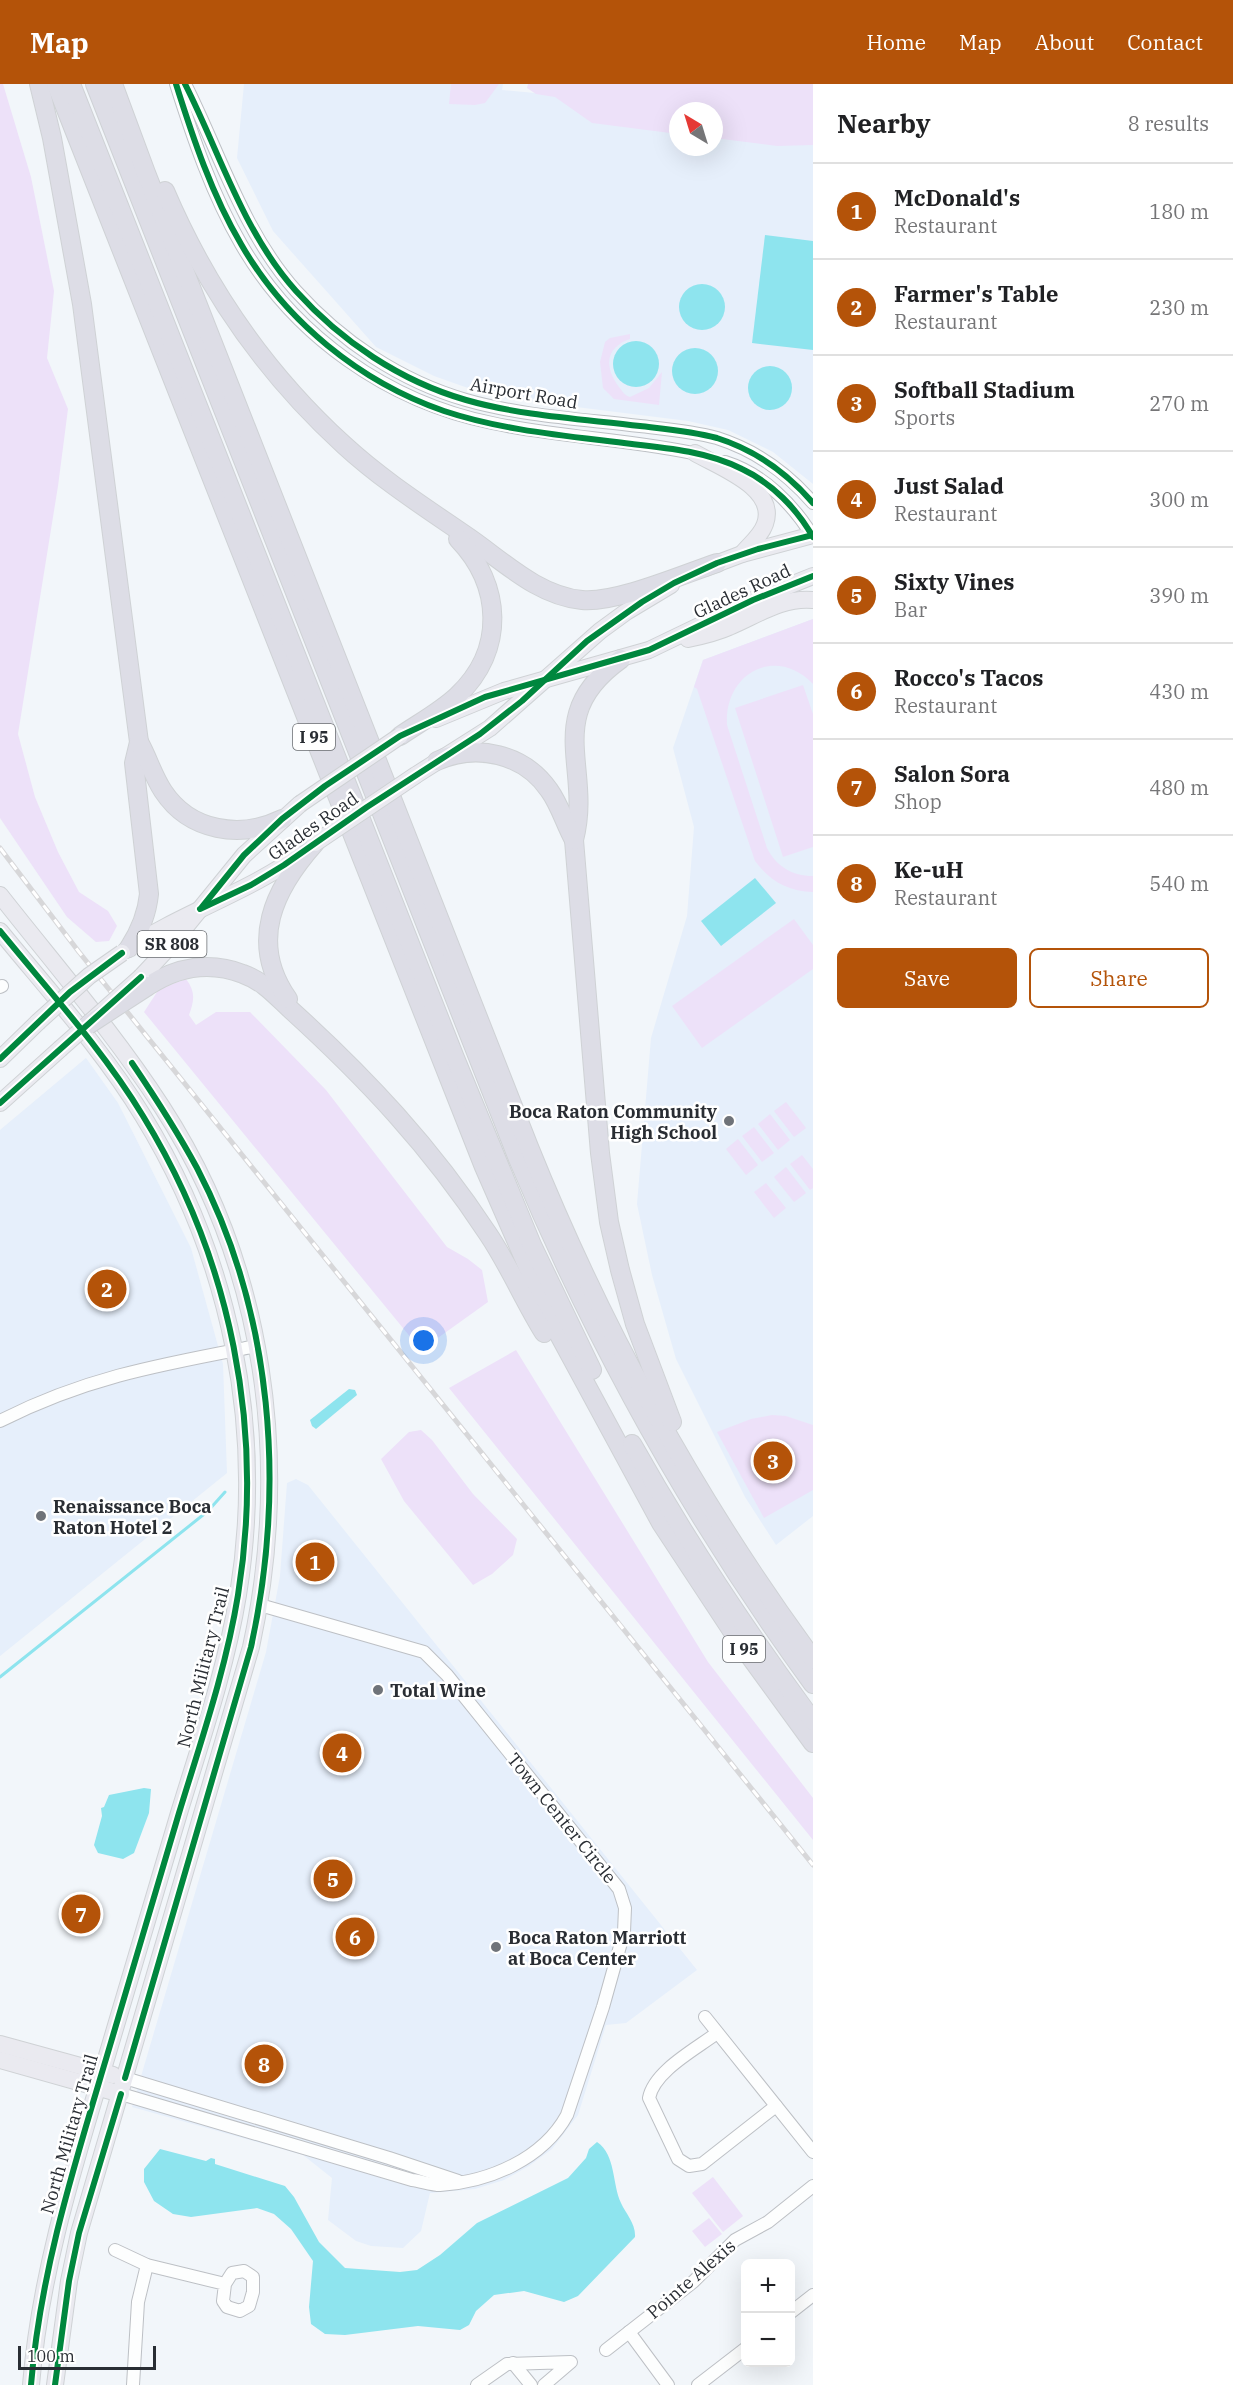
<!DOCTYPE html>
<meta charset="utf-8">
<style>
:root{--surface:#fff;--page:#f2f2f2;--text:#202124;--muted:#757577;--line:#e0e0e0;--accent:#b45309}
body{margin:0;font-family:"IBM Plex Serif",serif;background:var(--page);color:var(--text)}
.controls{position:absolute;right:18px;bottom:18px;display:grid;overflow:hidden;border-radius:9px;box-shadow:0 6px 24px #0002}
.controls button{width:54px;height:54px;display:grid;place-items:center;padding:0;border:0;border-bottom:2px solid var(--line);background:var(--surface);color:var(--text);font:30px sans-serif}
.compass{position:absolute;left:669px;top:18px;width:54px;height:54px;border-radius:50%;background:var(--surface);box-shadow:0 6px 24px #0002;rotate:322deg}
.scale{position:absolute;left:18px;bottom:15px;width:138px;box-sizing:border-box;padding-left:6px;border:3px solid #292d33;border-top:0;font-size:16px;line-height:21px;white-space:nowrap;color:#292d33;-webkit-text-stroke:4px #fff;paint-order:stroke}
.you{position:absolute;left:424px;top:1257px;width:21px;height:21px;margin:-15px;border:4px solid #fff;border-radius:50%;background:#1a73e8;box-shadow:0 0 0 9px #1a73e833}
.badge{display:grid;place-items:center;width:39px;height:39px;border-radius:50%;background:var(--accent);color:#fff;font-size:20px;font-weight:700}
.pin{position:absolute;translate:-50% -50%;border:3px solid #fff;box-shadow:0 2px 6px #0006}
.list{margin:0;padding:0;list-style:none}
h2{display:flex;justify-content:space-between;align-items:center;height:78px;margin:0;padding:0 24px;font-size:26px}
h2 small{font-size:20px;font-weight:400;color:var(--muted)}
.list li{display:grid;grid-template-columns:39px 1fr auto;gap:18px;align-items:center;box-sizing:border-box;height:96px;padding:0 24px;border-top:2px solid var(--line)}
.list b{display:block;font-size:22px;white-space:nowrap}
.list p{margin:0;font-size:20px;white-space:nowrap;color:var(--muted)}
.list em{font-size:20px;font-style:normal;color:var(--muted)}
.actions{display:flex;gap:12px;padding:18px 24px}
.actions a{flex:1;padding:14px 0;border:2px solid var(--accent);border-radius:9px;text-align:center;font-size:21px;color:var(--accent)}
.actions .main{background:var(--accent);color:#fff}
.map{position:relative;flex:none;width:813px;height:2301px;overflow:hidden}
header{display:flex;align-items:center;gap:36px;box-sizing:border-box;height:84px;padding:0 30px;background:var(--accent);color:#fff}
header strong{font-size:28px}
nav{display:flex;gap:33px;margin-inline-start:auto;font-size:21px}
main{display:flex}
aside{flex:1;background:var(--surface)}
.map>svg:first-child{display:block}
.built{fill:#e6effb;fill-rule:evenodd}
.green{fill:#ede1f9}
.water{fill:#8ee4ee}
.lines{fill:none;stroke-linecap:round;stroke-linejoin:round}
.stream{stroke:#8ee4ee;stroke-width:3}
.minor-casing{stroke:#bdc0c5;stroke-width:14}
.major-casing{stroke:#cfd2d5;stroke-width:18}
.highway-casing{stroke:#cfd2d5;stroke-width:20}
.minor{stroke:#fdfefe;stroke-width:12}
.major{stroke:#eaeaf0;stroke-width:16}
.highway{stroke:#dddde6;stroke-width:18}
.rail-casing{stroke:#d7d7d9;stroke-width:5}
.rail{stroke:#fff;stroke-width:3;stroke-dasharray:9;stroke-linecap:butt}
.major-bridge-casing{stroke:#cfd2d5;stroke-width:18;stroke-linecap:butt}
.highway-bridge-casing{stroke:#cfd2d5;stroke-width:20;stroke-linecap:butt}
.major-bridge{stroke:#eaeaf0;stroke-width:16}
.highway-bridge{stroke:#dddde6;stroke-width:18}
.cycleway-casing{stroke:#fff;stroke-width:10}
.cycleway{stroke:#00873e;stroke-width:6}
.poi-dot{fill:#6f7379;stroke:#fff;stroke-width:2}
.labels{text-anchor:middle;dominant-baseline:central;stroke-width:5;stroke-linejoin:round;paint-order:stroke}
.shield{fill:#fff;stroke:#696c70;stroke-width:1.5}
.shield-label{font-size:16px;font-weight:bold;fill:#292d33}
.street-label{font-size:18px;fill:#292d33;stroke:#fff}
.poi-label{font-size:18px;font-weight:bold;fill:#292d33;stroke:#fff;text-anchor:start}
</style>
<header>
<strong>Map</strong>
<nav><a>Home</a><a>Map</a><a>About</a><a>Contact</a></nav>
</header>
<main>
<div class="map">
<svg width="813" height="2301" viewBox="0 0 813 2301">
<rect width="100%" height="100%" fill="#f2f6fa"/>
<g class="built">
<path d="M244,0H503L502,6L535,9L537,0H813V400L773,368L728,346L688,337L504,314L482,309L434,292L376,263L273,147L237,74ZM678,27H714V63H678Z"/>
<polygon points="813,535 813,1432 776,1461 745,1413 676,1275 652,1191 637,1120 651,954 687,832 694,743 673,664 703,576"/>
<polygon points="86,974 118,1019 191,1164 223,1280 227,1389 0,1572 0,1046"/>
<polygon points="296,1395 308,1401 697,1886 626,1939 606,1941 578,2031 552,2065 529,2082 504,2096 475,2105 430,2109 421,2147 403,2164 371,2162 356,2157 328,2136 332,2094 303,2071 132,2023 266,1568 280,1492 287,1399"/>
</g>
<g class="green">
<polygon points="0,0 3,0 31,93 54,207 47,274 68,325 58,402 18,650 35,713 58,768 79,808 108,827 117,842 109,857 96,858 67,833 0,734"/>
<polygon points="451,0 499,0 485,19 475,21 449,20"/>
<polygon points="528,0 813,0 813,61 777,62 714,54 714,27 678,27 678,50 592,39 555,13 536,10 527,4"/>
<path d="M630,250V255C604,264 605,284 619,303C623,308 624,311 630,313L649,304L662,288L659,321L614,315L603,304L600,278L605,258L610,254Z"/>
<path d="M813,535V600C776,561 724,589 727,641L767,764C776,782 792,792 813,792V808C787,807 770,797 755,777L697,605L694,603L703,576Z"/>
<polygon points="803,601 813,630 813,763 783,773 735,624"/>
<polygon points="794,835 813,861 813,885 702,964 672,922"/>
<path d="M186,895C196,908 194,917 189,931L196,941L216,928H250L326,1006L447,1163L468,1175L482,1186L488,1218L421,1266L144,928L159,905Z"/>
<polygon points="786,1018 806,1044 794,1053 774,1027"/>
<polygon points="770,1030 790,1056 778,1066 758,1040"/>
<polygon points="754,1043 774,1069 762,1078 742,1052"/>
<polygon points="738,1055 758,1081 746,1091 726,1065"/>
<polygon points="802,1071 813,1085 813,1104 810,1106 790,1080"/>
<polygon points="786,1083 806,1109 794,1118 774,1093"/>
<polygon points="766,1099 786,1124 774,1134 754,1108"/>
<polygon points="516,1266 708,1578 813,1714 813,1756 449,1304"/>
<polygon points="772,1331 786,1332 813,1341 813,1406 764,1434 717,1348 751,1335"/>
<polygon points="421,1346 432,1356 473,1410 517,1455 513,1471 492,1490 473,1501 404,1417 381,1375 409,1348"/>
<polygon points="713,2093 743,2132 723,2148 692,2109"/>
<polygon points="709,2134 722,2150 705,2163 692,2147"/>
</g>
<g class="water">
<polygon points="765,151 813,157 813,266 752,259"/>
<circle cx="702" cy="223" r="23"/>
<circle cx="636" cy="280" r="23"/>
<circle cx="695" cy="287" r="23"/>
<circle cx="770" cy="304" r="22"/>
<polygon points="755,794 776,819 721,862 701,837"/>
<polygon points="349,1305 355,1306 357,1311 316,1345 312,1342 310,1336"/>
<polygon points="144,1704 151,1705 149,1729 134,1769 123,1775 98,1769 94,1761 102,1732 101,1724 104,1723 109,1711"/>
<path d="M597,2058C616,2071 612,2100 621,2119C626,2130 636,2140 635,2153L578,2212L564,2218L524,2207L494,2211L476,2227L469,2241L460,2246L418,2242L345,2251L325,2250L311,2240L309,2223L313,2177L291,2145L274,2130L257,2124L191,2133L173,2130L154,2117L144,2098V2085L160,2065L206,2077L211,2074L215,2075V2080L285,2102L294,2113L319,2158L345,2184L400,2188L417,2186L440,2171L477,2139L568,2094L586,2074L589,2065Z"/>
</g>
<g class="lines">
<polyline class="stream" points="0,1593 208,1427 225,1408"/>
<g class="minor-casing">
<g id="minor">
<path d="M176,0C193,54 212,110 241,160C294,252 388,318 492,339C561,354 633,355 702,371"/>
<path d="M185,0C220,69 243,148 296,207C341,257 400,297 466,316C522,332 582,335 640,342C666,345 692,347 717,354C755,366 787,389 813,419"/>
<path d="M725,378C763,390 793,420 813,453"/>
<polyline points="0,903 2,902"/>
<path d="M0,1337C86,1293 163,1280 257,1262"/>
<polyline points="705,1933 813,2068"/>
<path d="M717,1949C696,1965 654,1987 649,2014L678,2075L689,2082L702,2080L776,2022"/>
<polyline points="125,1994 389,2074 458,2097"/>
<path d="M121,2010L412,2096C421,2097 431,2101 440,2101C489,2098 543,2075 567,2031L603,1923L624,1848L625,1824L619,1805L447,1591L424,1568L260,1521"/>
<polyline points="115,2166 147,2181 225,2200 223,2217 227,2223 240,2227 249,2222 253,2208 253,2193 244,2187 232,2189 225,2200"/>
<polyline points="790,2229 813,2211"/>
<polyline points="629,2248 668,2301"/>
<polyline points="606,2266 693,2198 735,2156 768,2138 813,2102"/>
<polyline points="513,2279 531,2301"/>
<polyline points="133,2301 138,2218 147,2181"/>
<polyline points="477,2301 507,2280 571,2278 544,2301"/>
<polyline points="698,2301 746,2264"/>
</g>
</g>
<g class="major-casing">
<g id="major">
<path d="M695,369C719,383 778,404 765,440C761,452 749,461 742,470"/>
<polyline points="705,484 742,470 813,451"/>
<path d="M688,555C702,552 716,549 729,543C756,532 782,513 813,516"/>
<polyline points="436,635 504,607 649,566 753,516 813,492"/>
<polyline points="416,691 490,644 600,547 626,528 671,501"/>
<path d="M0,811C55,881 114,949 162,1023C266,1183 291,1379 251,1563L79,2149L69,2197L55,2301"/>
<path d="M0,847C49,907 103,966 143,1032C231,1175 265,1345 238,1511C226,1585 201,1657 179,1729C154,1811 131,1893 106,1975C74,2082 40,2189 31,2301"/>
<path d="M126,866C183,828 250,808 305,767"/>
<polyline points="141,893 170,862 244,771 300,720"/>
<polyline points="0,975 38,938"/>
<polyline points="0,1019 60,965"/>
<polyline points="0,1960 113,1991"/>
<polyline points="0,1976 121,2010"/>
</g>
</g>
<g class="highway-casing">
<g id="highway">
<path d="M39,0L52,54L82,220L139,658L134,679L149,810C147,830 140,847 129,864"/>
<polyline points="56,0 484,1083 551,1236 661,1439 738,1556 813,1659"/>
<polyline points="71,0 455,974 532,1161 592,1286"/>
<path d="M95,0L518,1075C596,1261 694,1437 813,1600"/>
<path d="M113,0L146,89L529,1063C602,1244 697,1417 813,1575"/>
<path d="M165,107C206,203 266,290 344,361C382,396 426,424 468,453C503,477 538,512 582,516C617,519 681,491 717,479"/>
<path d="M621,575C541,632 593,683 574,756L600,1069L609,1138L620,1186L635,1240L672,1338"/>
<path d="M400,652C419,639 441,627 457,612C506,566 502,501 458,455"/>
<path d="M139,658C148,674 153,692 163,707C190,748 241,755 282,735"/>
<path d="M437,677C477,659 524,670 549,706C560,721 565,740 574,756"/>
<path d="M148,902C177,883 210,877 243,890C263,897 275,911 290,925C366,994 431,1063 488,1150C509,1181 524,1217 544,1249"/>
<path d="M288,915C248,858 274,805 315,759"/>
<path d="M632,1360C686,1456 747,1548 813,1637"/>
</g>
</g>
<use href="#minor" class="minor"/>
<use href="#major" class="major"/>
<use href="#highway" class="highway"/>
<g class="rail-casing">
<polyline id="rail" points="0,764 79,868 813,1781"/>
</g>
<use href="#rail" class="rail"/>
<g class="major-bridge-casing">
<g id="major-bridge">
<polyline points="300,720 400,652"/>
<polyline points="315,759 416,691"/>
<polyline points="38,938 89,892 122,869"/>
<polyline points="60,965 141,893"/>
</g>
</g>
<g class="highway-bridge-casing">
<polyline id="highway-bridge" points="88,941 148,902"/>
</g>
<use href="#major-bridge" class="major-bridge"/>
<use href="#highway-bridge" class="highway-bridge"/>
<g class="cycleway-casing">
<g id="cycleway">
<path d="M176,0C193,54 212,111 241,160C285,237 360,298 444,327C504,347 569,352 632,360C669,364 708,368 742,385C772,399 797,425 813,453"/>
<path d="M185,0C220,69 243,148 296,207C341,257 400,297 466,316C522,332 582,335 640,342C666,345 692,347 717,354C755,366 787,389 813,419"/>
<polyline points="202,823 244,771 282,735 325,702 400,652 485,613 649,566 753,516 813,492"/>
<polyline points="200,825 251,801 284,781 367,723 480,650 522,617 587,557 642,518 674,499 717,479 758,465 813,451"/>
<path d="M0,847C49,907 103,966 143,1032C231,1175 265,1345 238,1511C226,1585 201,1657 179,1729C154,1811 131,1893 106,1975C74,2082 40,2189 31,2301"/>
<polyline points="0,975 70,908 122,869"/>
<polyline points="0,1019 141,893"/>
<path d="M125,1994L251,1563C286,1403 273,1230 197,1084C177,1047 155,1013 132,979"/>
<polyline points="55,2301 69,2197 79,2149 121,2010"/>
</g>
</g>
<use href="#cycleway" class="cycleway"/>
</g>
<g class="poi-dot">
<circle cx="729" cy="1037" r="6"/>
<circle cx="41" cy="1432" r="6"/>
<circle cx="378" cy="1606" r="6"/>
<circle cx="496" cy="1863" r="6"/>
</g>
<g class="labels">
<g class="shield">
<rect x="293" y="640" width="42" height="26" rx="4.5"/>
<rect x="137.5" y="847" width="69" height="26" rx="4.5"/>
<rect x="723" y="1552" width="42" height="26" rx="4.5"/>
</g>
<g class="shield-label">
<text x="314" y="653">I 95</text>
<text x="172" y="860">SR 808</text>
<text x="744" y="1565">I 95</text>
</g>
<g class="street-label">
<text transform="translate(524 309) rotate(10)">Airport Road</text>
<text transform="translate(742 507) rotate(-25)">Glades Road</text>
<text transform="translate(313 742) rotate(-35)">Glades Road</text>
<text transform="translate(203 1583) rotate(-76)">North Military Trail</text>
<text transform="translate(562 1734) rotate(51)">Town Center Circle</text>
<text transform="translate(69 2050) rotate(-74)">North Military Trail</text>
<text transform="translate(691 2195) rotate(-41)">Pointe Alexis</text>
</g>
<g class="poi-label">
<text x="717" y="1027" text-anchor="end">Boca Raton Community<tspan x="717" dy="21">High School</tspan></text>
<text x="53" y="1422">Renaissance Boca<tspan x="53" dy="21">Raton Hotel 2</tspan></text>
<text x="390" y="1606">Total Wine</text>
<text x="508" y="1853">Boca Raton Marriott<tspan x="508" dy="21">at Boca Center</tspan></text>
</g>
</g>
</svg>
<div class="controls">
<button>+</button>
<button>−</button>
</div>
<svg class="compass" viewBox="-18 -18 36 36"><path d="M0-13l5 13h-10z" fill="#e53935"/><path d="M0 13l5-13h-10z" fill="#757577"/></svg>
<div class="scale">100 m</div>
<div class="you"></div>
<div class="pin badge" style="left:315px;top:1478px">1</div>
<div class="pin badge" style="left:107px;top:1205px">2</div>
<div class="pin badge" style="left:773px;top:1377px">3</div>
<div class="pin badge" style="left:342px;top:1669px">4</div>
<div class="pin badge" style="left:333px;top:1795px">5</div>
<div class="pin badge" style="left:355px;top:1853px">6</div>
<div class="pin badge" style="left:81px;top:1830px">7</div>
<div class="pin badge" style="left:264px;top:1980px">8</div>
</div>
<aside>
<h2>Nearby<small>8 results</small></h2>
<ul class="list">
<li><span class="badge">1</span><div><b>McDonald's</b><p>Restaurant</p></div><em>180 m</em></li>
<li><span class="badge">2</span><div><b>Farmer's Table</b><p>Restaurant</p></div><em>230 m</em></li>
<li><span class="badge">3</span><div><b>Softball Stadium</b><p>Sports</p></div><em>270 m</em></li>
<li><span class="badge">4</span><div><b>Just Salad</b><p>Restaurant</p></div><em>300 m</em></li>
<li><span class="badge">5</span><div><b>Sixty Vines</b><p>Bar</p></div><em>390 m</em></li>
<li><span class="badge">6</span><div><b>Rocco's Tacos</b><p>Restaurant</p></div><em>430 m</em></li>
<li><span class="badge">7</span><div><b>Salon Sora</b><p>Shop</p></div><em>480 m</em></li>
<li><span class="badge">8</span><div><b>Ke-uH</b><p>Restaurant</p></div><em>540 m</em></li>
</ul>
<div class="actions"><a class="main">Save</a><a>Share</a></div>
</aside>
</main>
